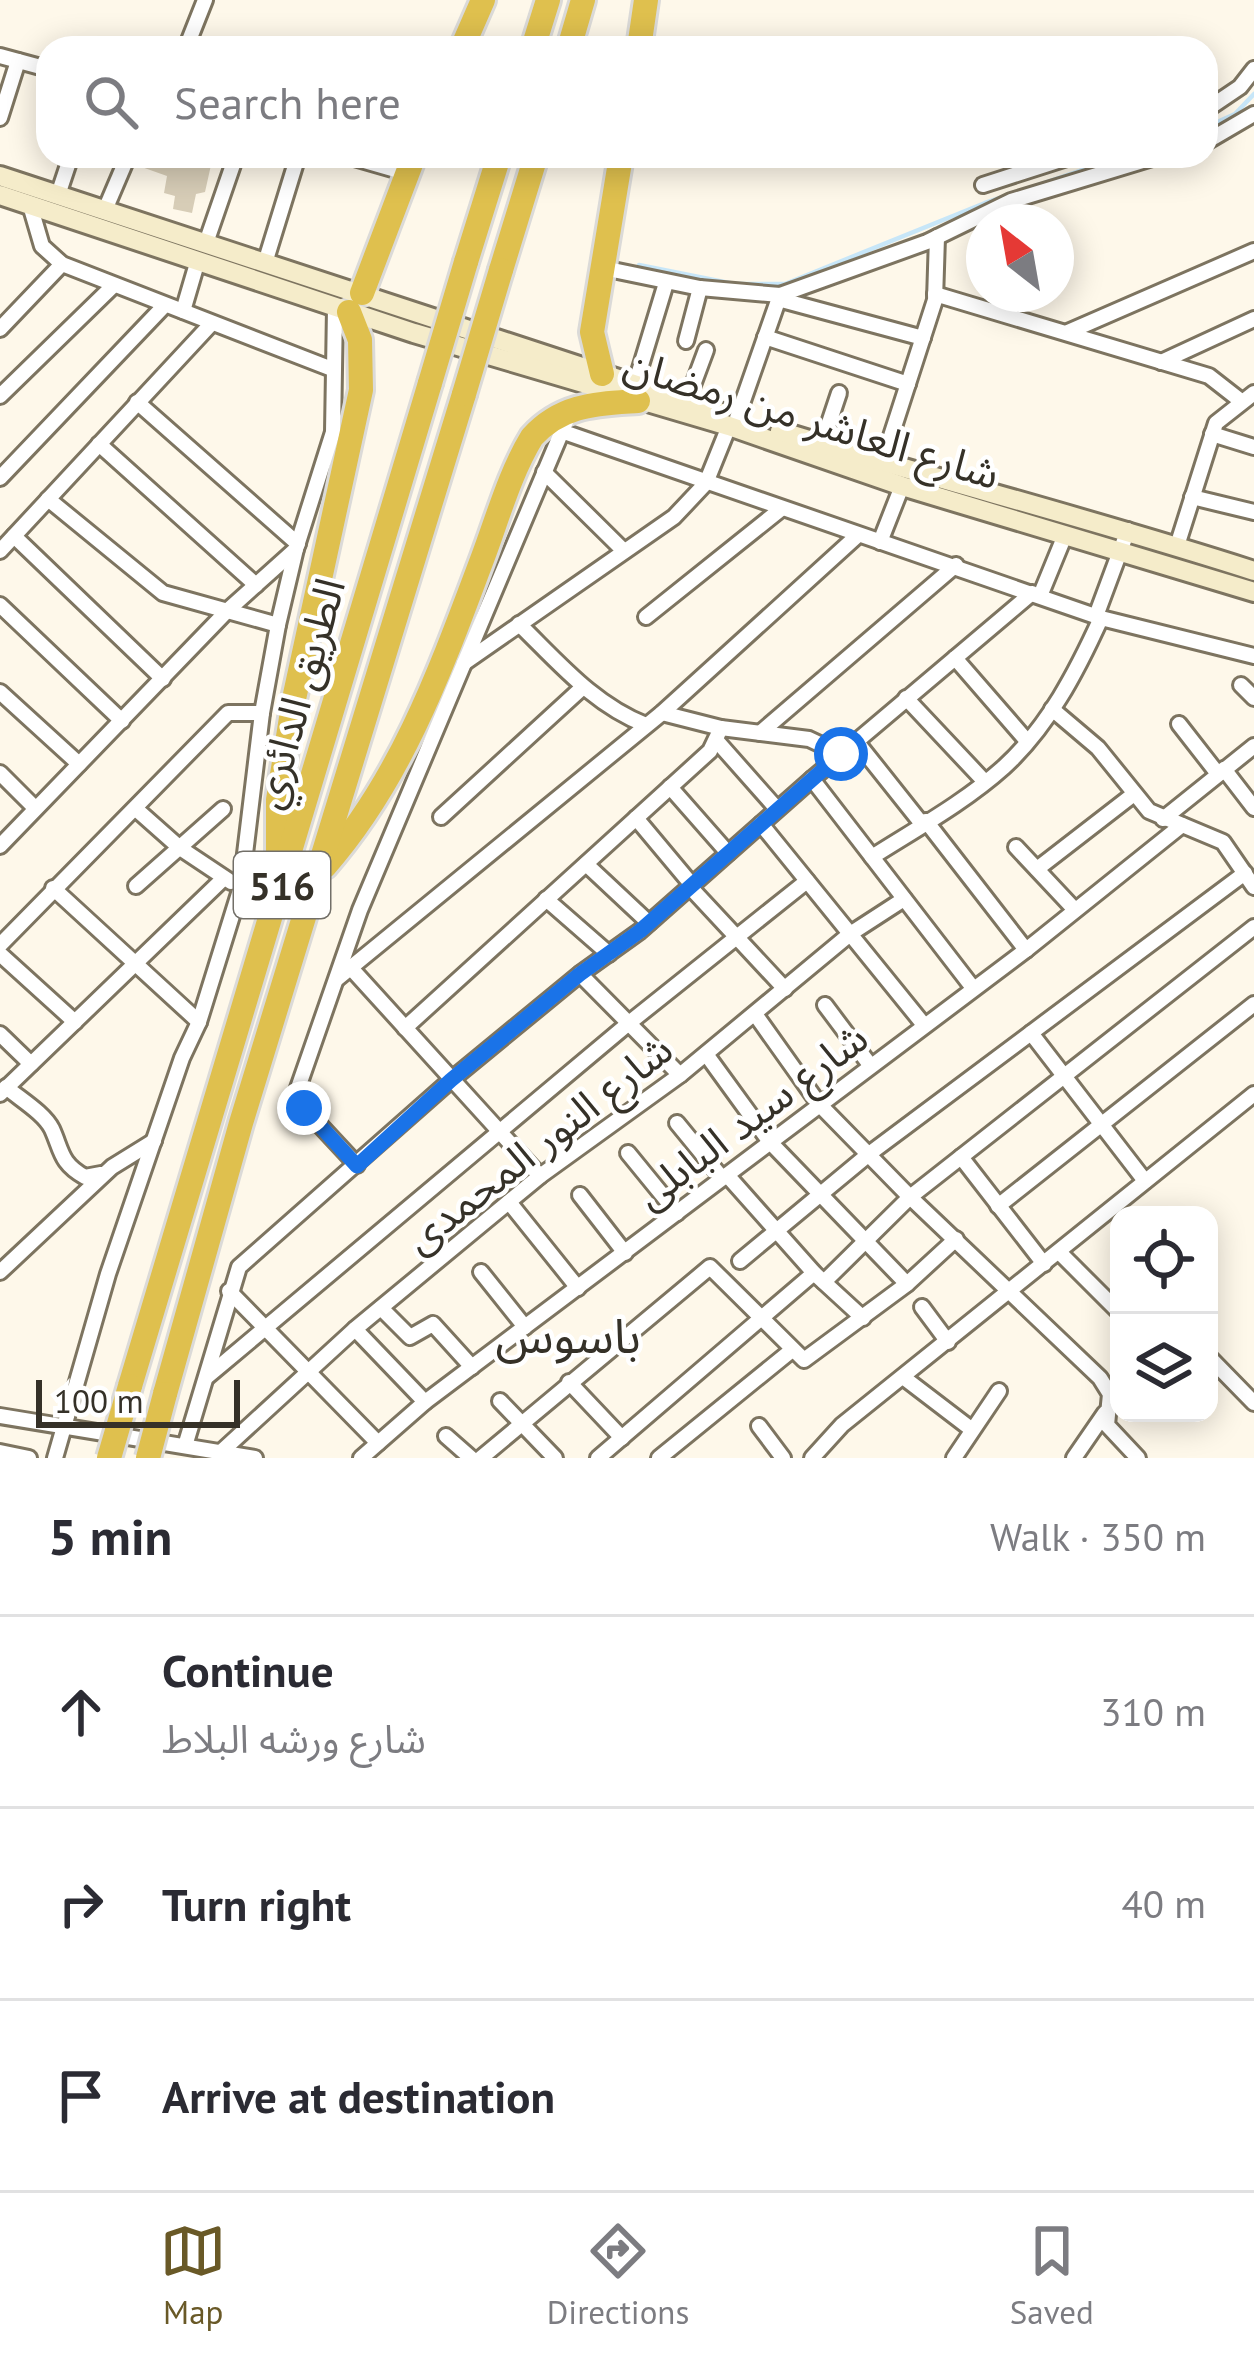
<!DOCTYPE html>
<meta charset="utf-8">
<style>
:root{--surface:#fff;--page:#f2f2f3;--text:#2b2b33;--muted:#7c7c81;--line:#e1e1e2;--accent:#695927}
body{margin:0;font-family:"PT Sans","Noto Sans Arabic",sans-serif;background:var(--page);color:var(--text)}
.controls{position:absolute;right:36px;bottom:36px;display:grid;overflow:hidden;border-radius:24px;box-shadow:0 6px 30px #0003}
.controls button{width:108px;height:108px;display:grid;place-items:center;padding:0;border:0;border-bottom:3px solid var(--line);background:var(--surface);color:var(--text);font:60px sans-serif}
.compass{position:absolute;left:966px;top:204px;width:108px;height:108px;border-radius:50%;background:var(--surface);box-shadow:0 6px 30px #0003;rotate:329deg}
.scale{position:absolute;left:36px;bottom:30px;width:204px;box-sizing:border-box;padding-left:12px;border:6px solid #353128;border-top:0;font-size:33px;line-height:42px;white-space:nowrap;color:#353128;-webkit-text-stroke:9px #fff;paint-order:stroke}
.stop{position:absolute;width:36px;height:36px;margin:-27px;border:9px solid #1a73e8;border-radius:50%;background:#fff}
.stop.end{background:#1a73e8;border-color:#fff;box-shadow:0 3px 12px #0008}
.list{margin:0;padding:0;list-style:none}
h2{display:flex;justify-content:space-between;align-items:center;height:156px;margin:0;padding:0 48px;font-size:51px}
h2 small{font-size:39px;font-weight:400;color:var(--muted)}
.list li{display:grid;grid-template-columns:78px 1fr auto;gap:36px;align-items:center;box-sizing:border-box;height:192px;padding:0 48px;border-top:3px solid var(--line)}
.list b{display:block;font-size:45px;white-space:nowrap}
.list p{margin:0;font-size:39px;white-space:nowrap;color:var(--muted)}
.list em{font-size:39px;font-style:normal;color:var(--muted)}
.icon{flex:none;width:66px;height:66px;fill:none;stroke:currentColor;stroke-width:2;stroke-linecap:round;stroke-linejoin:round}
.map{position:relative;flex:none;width:1254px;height:1458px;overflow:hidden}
.search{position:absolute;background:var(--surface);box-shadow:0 6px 30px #0003;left:36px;right:36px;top:36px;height:132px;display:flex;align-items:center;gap:30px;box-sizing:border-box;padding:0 42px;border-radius:36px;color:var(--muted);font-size:45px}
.sheet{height:732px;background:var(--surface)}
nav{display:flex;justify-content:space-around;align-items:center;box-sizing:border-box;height:168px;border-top:3px solid var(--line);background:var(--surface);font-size:33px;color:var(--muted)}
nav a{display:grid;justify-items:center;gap:6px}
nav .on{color:var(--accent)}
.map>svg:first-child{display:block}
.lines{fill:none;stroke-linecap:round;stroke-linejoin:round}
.stream{stroke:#c7e6f8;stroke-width:4.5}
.building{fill:#d7cdb7}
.minor-casing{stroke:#7d7460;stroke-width:20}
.secondary-casing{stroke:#7d7460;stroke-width:24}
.motorway-casing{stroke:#dbdad8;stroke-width:30}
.minor{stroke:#fff;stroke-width:14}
.secondary{stroke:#f5ecca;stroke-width:18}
.motorway{stroke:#dfc04e;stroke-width:24}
.motorway-bridge-casing{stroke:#dbdad8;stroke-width:30;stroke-linecap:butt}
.motorway-bridge{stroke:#dfc04e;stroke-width:24}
.route{stroke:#1a73e8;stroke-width:15}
.labels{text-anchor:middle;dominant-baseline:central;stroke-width:9;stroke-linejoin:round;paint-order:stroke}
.shield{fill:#fff;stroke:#726f68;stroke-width:3}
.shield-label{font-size:39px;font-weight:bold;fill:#353128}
.street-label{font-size:42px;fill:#353128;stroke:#fff}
.quarter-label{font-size:48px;fill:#353128;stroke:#fff}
</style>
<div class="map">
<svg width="1254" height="1458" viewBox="0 0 1254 1458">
<rect width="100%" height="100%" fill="#fef8ea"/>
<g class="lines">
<g class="stream">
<polyline points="1206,127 1235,114 1254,94"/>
<polyline points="639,265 734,284 785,284 985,203 1124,156"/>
</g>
</g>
<polygon class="building" points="139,156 213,156 205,192 196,194 192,213 173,209 175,196 164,193 167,176 136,165"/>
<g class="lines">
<g class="minor-casing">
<g id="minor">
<polyline points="186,48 205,0"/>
<polyline points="0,56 48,69"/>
<polyline points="1206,110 1240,87 1254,69"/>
<polyline points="0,118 18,61"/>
<polyline points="1206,142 1254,114"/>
<polyline points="347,156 406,173"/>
<polyline points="983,185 1073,156"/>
<polyline points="58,195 71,156"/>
<polyline points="30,205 42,246 62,264 332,369"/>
<polyline points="105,210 128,156"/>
<polyline points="206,243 236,156"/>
<polyline points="265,263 298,156"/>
<polyline points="603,268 700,288 780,295 927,242 1011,201 1159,156"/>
<polyline points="935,294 1209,376 1241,401"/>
<polyline points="778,299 923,338"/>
<polyline points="183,311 198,260"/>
<polyline points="0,329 62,264"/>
<polyline points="1068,332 1254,251"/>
<polyline points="765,337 908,384"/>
<polyline points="686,341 700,288"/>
<polyline points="1161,362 1254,319"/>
<polyline points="635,385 666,283"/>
<polyline points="0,396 114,285"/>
<polyline points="687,401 706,350"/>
<polyline points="137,402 298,544"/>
<polyline points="737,418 780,295"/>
<polyline points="561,431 1101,618 1254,656"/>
<polyline points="1212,434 1254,447"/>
<polyline points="99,444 256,585"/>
<polyline points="822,444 839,393"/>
<polyline points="882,464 935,300 937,237"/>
<polyline points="544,472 624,551"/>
<polyline points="0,478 165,305"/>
<polyline points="1192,497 1254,512"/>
<polyline points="48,499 163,593 278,625"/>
<polyline points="14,536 163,679"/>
<polyline points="880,542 902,486"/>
<polyline points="1177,546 1216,423 1254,393"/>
<polyline points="0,551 212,323"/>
<polyline points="1040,596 1065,535"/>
<polyline points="0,605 122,721"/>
<polyline points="1096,616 1128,530"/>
<polyline points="646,617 781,509"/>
<path d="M519,624C558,662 594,705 646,725"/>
<polyline points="955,658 1027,741"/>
<polyline points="464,663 674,517 706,483 729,426"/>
<polyline points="1241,685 1254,698"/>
<polyline points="0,692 79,764"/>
<polyline points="906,698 985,782"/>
<polyline points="1052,709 1098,748 1149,811 1223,842 1254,887"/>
<polyline points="662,713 721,728 809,739 841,754"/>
<polyline points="1179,724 1218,774"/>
<polyline points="760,733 956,565"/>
<polyline points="716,740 777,809"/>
<polyline points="856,741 922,824"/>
<polyline points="1224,769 1254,808"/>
<polyline points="0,773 35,808"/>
<polyline points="812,779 973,988"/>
<polyline points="670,787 728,853"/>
<polyline points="136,809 180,848 231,882"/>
<polyline points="441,817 583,687"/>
<polyline points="636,818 692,885"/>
<polyline points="1163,819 1254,746"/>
<polyline points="926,821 1026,950"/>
<polyline points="761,824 924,1025"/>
<polyline points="0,846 228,610 296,549"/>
<polyline points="1016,847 1075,910"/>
<path d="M872,857C916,829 965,802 1004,767C1048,727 1077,671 1101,618"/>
<polyline points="586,864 649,923"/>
<polyline points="1037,869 1134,794"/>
<polyline points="136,886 223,809"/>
<polyline points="690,887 785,989"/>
<polyline points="53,888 199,1022"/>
<polyline points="546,899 609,954"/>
<polyline points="0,945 228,713 262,713"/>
<polyline points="0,954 75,1022"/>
<polyline points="350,967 540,1176"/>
<polyline points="580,974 680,1075"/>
<polyline points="338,978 662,713 858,535"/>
<polyline points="825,1005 870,1065"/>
<polyline points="755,1014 819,1104 910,1197 1100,1378 1110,1394 1107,1425 1138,1458"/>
<polyline points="405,1028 710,751 721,728"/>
<polyline points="1031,1033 1145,1181"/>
<polyline points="0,1034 31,1064"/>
<polyline points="706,1054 770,1142 907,1284"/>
<path d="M6,1087C20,1099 44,1113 52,1129C62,1151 60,1163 85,1177L101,1174"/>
<polyline points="0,1094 224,878"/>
<polyline points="677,1123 722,1178"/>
<polyline points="628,1153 677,1213"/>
<polyline points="961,1157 1044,1264"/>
<polyline points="357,1165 304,1108 298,1088 360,910 570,412"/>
<polyline points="727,1175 814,1273 863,1318"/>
<polyline points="580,1195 625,1253"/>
<polyline points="509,1202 578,1288"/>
<polyline points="998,1206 1254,1004"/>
<polyline points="1059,1252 1119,1312"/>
<polyline points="740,1261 869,1154 1245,873"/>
<polyline points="0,1272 112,1167 154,1141"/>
<polyline points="481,1272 525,1327"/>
<polyline points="824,1282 910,1197 1254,927"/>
<polyline points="229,1291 378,1443"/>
<polyline points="922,1307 948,1342"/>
<polyline points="381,1308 410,1337 433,1324 472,1367"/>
<polyline points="355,1329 425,1402"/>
<polyline points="1209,1357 1254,1403"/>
<polyline points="208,1376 629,1023 807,881"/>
<polyline points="903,1377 971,1429"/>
<polyline points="569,1382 622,1438"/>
<polyline points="500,1401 555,1458"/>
<polyline points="0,1416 255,1458"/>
<polyline points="759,1426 783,1458"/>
<polyline points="446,1436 471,1458"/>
<polyline points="185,1446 239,1267 451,1080 580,974 640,931 812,779 1032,593"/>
<polyline points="222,1451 355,1329 540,1176 680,1075 850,934 904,899"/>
<polyline points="0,1452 29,1458"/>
<polyline points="55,1458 108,1274 182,1058 199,1022 241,887 262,713 278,625 296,549 333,432 335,308"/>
<polyline points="361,1458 425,1402 1026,950 1182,825"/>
<polyline points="481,1458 710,1267 804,1360 907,1284 956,1239"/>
<polyline points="598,1458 814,1273"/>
<polyline points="659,1458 792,1350"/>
<polyline points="812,1458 842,1425 1254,1094"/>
<polyline points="954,1458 999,1391"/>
<polyline points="1074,1458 1105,1413"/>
</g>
</g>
<g class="secondary-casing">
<g id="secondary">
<polyline points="0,176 719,412"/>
<polyline points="0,195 414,333 729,426 902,486 1254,592"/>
<path d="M780,431C937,480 1097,520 1254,571"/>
</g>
</g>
<g class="motorway-casing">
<g id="motorway">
<polyline points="462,48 483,0"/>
<polyline points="533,48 548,0"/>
<polyline points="569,48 583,0"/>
<polyline points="639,48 646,0"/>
<polyline points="466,262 499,156"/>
<polyline points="501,270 536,156"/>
<polyline points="362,293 414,156"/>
<polyline points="602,374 592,332 621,156"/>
<path d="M325,866C403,777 442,666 483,557C498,517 510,473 532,437C562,404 596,404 638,401"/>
<polyline points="278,874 278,800 294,699 361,390 360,340 349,312"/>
<polyline points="130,1386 430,383"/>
<polyline points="165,1394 241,1123 464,394"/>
</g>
</g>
<use href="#minor" class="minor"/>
<use href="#secondary" class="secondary"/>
<use href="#motorway" class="motorway"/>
<g class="motorway-bridge-casing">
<g id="motorway-bridge">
<polyline points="430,383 466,262"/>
<polyline points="464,394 501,270"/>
<polyline points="109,1458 130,1386"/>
<polyline points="148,1458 165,1394"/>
</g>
</g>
<use href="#motorway-bridge" class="motorway-bridge"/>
</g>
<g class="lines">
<polyline class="route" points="304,1108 357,1166 451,1080 580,974 640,931 841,754"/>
</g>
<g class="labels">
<rect class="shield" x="234" y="852" width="96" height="66" rx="9"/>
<g class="shield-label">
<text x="282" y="885">516</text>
</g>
<g class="street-label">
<text transform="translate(812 418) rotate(17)">شارع العاشر من رمضان</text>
<text transform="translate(298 693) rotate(-74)">الطريق الدائري</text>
<text transform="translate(751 1115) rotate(-37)">شارع سيد البابلى</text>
<text transform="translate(538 1143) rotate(-38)">شارع النور المحمدى</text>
</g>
<g class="quarter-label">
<text x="568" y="1335">باسوس</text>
</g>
</g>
</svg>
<div class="controls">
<button><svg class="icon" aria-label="locate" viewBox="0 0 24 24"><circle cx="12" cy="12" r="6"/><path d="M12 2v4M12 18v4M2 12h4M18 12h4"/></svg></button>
<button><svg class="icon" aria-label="layers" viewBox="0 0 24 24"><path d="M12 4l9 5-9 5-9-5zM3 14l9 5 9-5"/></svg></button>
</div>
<svg class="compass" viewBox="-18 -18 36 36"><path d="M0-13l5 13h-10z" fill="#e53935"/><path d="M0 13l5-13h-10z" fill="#7c7c81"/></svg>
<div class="scale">100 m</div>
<div class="stop" style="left:841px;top:754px"></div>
<div class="stop end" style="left:304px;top:1108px"></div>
<div class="search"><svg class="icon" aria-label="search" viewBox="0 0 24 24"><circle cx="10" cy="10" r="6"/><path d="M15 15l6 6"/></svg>Search here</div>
</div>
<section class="sheet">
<h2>5 min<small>Walk · 350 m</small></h2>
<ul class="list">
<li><svg class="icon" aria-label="ahead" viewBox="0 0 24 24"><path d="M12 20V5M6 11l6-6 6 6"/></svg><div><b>Continue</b><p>شارع ورشه البلاط</p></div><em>310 m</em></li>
<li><svg class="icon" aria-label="right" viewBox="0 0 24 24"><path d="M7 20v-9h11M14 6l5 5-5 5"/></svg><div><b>Turn right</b></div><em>40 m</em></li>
<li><svg class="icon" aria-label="arrive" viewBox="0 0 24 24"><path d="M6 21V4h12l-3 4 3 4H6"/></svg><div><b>Arrive at destination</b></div></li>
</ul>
</section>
<nav>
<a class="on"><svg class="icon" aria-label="map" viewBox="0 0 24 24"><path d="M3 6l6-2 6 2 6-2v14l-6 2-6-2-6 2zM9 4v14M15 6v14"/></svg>Map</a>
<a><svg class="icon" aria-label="directions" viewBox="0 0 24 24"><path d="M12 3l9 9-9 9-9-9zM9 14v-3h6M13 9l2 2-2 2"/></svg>Directions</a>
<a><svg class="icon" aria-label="saved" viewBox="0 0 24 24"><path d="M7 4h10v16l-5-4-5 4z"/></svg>Saved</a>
</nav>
